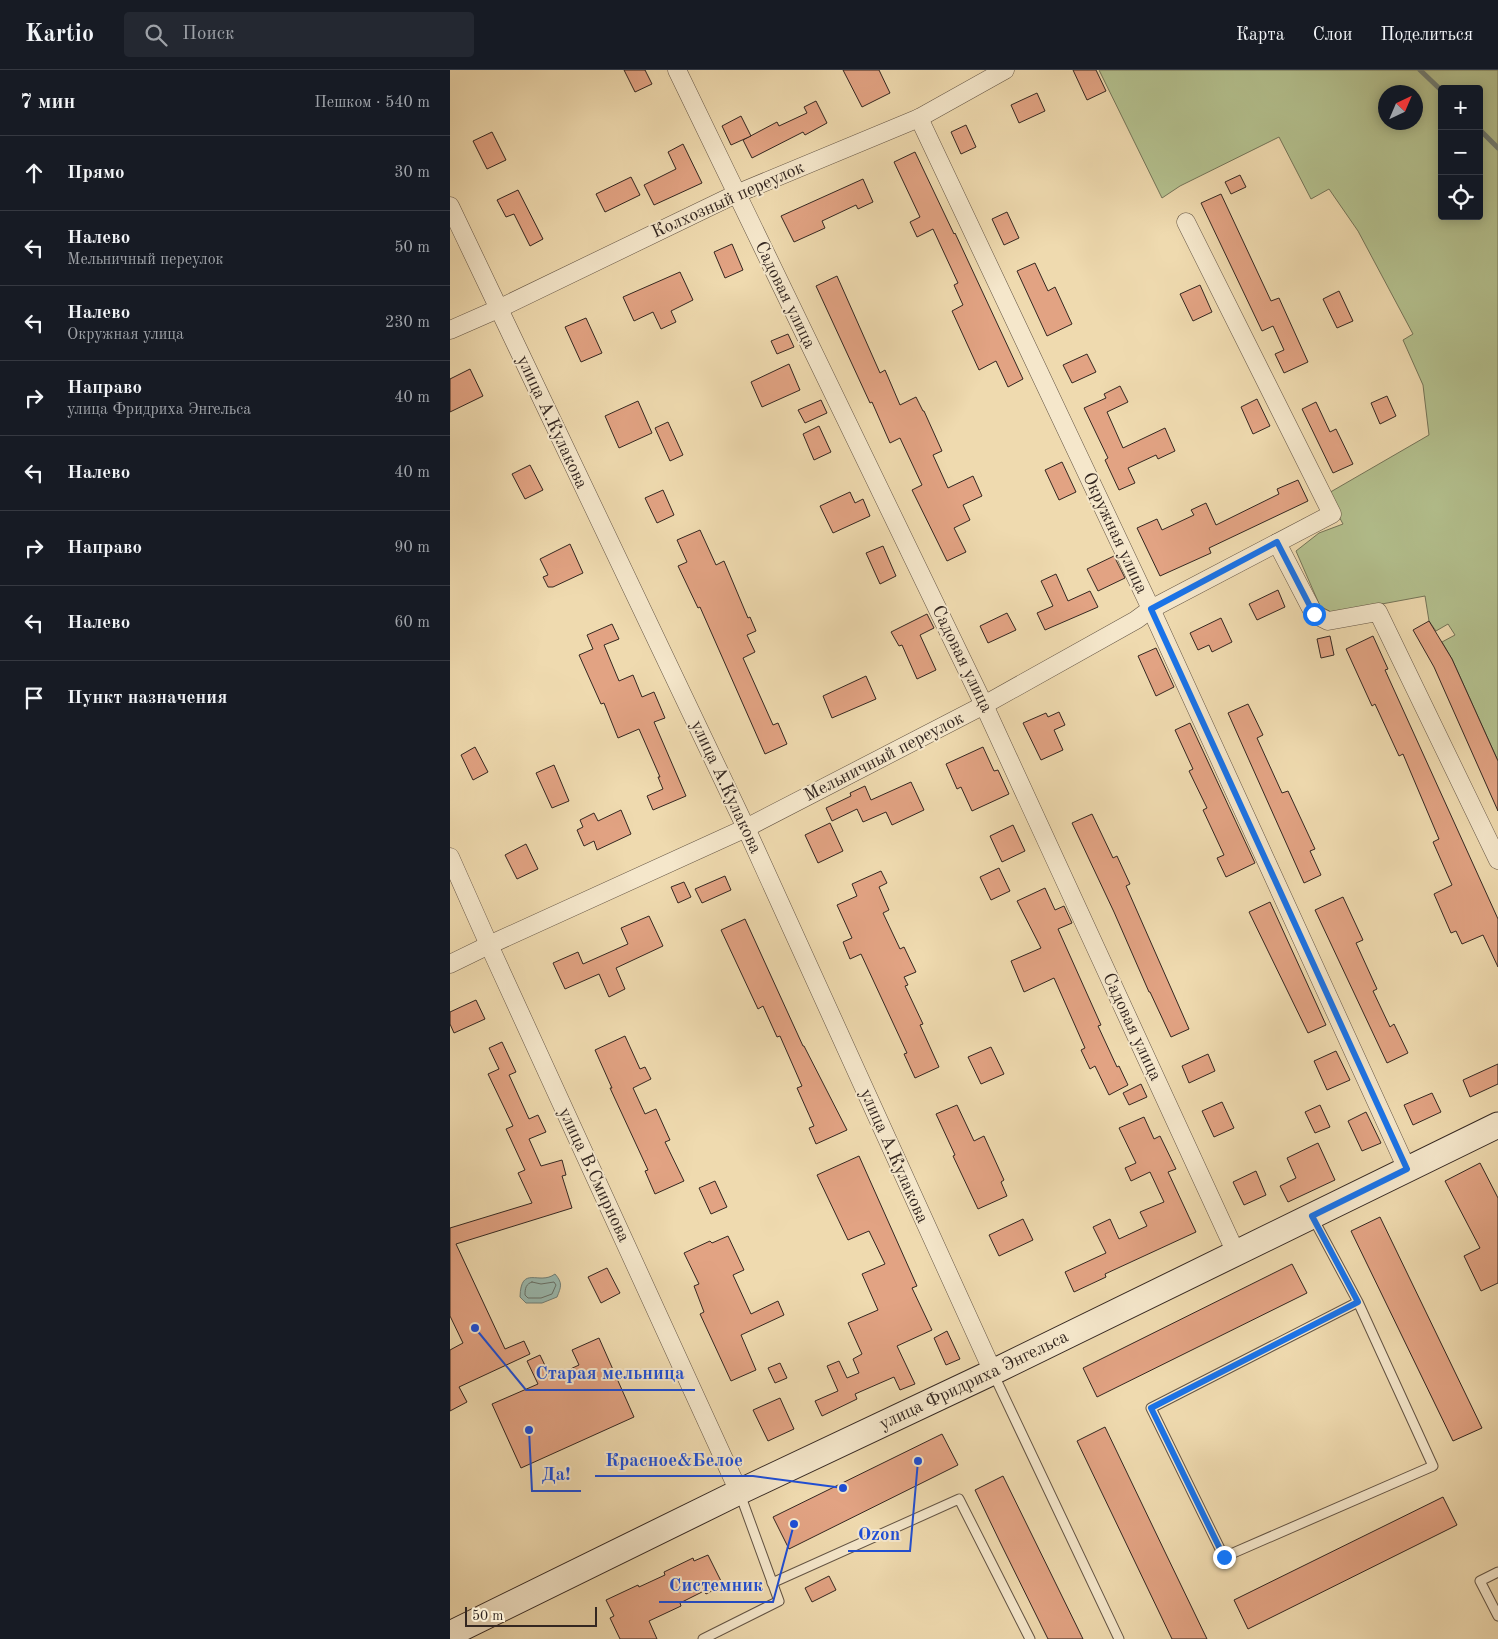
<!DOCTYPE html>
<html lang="ru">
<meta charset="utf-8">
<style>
:root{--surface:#171b24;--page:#242831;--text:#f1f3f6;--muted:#9ea1a6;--line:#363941}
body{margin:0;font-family:"Old Standard TT",serif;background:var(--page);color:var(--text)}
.controls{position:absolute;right:15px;top:15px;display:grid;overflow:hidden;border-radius:5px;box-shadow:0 2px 12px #0003}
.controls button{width:45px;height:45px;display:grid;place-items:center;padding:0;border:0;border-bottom:1px solid var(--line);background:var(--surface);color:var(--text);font:25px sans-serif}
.compass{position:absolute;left:928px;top:15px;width:45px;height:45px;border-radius:50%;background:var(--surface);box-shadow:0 2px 12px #0003;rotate:44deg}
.scale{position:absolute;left:15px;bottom:12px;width:132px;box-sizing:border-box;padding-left:5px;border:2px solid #342721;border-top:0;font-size:14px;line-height:18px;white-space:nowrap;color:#342721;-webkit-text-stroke:4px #f5e7cb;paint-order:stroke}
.stop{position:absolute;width:15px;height:15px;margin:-11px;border:4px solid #1a73e8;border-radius:50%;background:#fff}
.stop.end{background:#1a73e8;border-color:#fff;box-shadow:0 1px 5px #0008}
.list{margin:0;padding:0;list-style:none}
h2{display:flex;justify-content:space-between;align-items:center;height:65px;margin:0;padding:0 20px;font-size:21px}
h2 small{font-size:16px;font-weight:400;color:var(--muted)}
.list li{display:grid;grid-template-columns:32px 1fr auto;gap:15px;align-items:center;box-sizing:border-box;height:75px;padding:0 20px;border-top:1px solid var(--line)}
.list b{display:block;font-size:19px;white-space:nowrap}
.list p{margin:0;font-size:16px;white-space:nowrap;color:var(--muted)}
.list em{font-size:16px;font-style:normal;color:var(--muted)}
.icon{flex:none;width:28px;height:28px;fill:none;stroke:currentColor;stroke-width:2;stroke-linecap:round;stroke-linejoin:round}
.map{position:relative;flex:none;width:1048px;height:1569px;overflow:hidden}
header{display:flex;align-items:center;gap:30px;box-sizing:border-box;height:70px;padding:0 25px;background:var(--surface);border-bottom:1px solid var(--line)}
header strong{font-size:24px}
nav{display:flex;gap:28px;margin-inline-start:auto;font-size:18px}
.search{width:350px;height:45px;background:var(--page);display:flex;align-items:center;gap:12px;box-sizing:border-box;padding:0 18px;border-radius:5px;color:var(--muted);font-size:19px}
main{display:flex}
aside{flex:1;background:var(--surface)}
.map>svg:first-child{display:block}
.green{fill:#b4c18f;stroke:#747458;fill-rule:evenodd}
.water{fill:#9abab0;stroke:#717f77}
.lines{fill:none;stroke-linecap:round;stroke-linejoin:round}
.shore{stroke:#677068;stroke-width:1}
.stream{stroke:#717f77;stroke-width:5}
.building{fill:#e2a383;stroke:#342721}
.lane-casing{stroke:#635444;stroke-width:11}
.street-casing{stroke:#635444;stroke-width:19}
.secondary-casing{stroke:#342721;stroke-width:27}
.lane{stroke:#f5e7cb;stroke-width:9}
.street{stroke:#f5e7cb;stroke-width:18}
.secondary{stroke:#f5e7cb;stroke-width:25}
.route{stroke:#1a73e8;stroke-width:6}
.labels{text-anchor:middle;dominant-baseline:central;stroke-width:4;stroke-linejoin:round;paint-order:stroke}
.street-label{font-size:18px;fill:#342721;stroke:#f5e7cb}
.leader{fill:none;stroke:#1d4ed8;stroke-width:2}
.callout-dot{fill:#1d4ed8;stroke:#f5e7cb;stroke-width:2}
.callout-label{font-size:19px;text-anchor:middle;font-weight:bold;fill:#1d4ed8;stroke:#f5e7cb;stroke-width:4;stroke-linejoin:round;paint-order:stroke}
</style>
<header>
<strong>Kartio</strong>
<div class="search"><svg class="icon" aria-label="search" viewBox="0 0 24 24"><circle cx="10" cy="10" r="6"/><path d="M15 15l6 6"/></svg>Поиск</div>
<nav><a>Карта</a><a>Слои</a><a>Поделиться</a></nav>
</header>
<main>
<aside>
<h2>7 мин<small>Пешком · 540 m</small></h2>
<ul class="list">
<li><svg class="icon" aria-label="ahead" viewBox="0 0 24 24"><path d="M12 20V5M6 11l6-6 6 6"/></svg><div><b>Прямо</b></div><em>30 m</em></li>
<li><svg class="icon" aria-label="left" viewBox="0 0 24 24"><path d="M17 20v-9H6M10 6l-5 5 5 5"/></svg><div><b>Налево</b><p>Мельничный переулок</p></div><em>50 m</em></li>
<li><svg class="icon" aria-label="left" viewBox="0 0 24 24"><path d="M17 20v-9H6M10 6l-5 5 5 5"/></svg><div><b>Налево</b><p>Окружная улица</p></div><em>230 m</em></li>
<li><svg class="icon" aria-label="right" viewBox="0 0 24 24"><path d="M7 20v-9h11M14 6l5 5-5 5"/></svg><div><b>Направо</b><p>улица Фридриха Энгельса</p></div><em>40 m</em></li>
<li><svg class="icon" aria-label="left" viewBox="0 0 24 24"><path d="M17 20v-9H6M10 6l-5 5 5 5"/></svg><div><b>Налево</b></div><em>40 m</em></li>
<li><svg class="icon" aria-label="right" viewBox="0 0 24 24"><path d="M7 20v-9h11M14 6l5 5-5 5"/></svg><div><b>Направо</b></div><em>90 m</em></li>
<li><svg class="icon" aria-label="left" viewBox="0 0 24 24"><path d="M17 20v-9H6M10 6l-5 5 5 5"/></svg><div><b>Налево</b></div><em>60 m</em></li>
<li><svg class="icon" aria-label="arrive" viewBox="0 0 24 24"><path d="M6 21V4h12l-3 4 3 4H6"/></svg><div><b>Пункт назначения</b></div></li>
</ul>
</aside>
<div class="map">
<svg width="1048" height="1569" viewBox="0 0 1048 1569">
<rect width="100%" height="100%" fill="#efdaaf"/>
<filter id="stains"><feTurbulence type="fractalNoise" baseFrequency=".004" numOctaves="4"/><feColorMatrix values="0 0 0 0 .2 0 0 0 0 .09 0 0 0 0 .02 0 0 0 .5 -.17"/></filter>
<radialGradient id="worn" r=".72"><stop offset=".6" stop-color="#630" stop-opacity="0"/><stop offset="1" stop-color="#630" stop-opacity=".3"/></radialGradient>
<path class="green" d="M649,0H1048V691L1002,589L992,572L1005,565L998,554L986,561L979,551L975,526L883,543L870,536L846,481L869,463L893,454L877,424L979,365L973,315L953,270L963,264L908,161L879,119L861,129L829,67L730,116L712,128ZM992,19H1029V146H992ZM936,22H966V52H936Z"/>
<path class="water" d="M105,1204C113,1213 111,1217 107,1227L92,1233H76L70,1227C71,1194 89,1216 105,1204Z"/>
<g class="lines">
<path class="shore" d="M82,1212L91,1214L104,1212L106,1215L102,1224L91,1228H78L75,1225C75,1218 76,1214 82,1212Z"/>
<g class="stream">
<polyline points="970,0 992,21"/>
<polyline points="1029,59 1048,78"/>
</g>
</g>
<g class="building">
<polygon points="174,0 195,0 202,14 185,22"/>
<polygon points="393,0 429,0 440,23 412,37"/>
<polygon points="623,0 646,0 656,21 637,30"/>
<polygon points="587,23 595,41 569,53 561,35"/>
<polygon points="366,31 377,53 355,65 353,62 302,88 293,70 327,52 329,56 357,43 354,37"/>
<polygon points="291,46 301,66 281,75 272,56"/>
<polygon points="516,55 526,77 511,84 501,62"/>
<polygon points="42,62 56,90 37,99 23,71"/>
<polygon points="233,74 252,113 204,135 194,115 226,99 218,82"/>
<polygon points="465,82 504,164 505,163 573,309 558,317 546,291 529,300 502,241 513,235 504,215 508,213 483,159 467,167 460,152 470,147 444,92"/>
<polygon points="790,105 796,117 781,124 775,112"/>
<polygon points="181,107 190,125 155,142 146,124"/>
<polygon points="413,109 423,132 408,139 406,135 372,151 375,158 344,172 331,146"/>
<polygon points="68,120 93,169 80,176 64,144 56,147 47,130"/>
<polygon points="771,124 821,231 829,228 858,292 834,303 825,284 834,280 823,256 812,261 751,133"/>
<polygon points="557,142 569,168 554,175 542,149"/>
<polygon points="282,174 293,200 275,208 264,182"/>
<polygon points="585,193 598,221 605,217 622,254 597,266 567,201"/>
<polygon points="230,202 243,230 221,241 226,252 211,259 203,242 184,251 173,227"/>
<polygon points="387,206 430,303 435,300 450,335 466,327 473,341 474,341 492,381 483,385 498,418 523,406 532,426 513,435 520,450 504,458 516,482 497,491 462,420 472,415 450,368 440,373 422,332 420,333 366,216"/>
<polygon points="750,215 762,242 743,251 730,224"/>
<polygon points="889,221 903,251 887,258 873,229"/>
<polygon points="136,248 152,283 131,292 115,257"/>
<polygon points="338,264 344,277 327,284 321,271"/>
<polygon points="637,284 646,302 622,313 613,295"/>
<polygon points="339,294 350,320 312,337 301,312"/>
<polygon points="20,299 33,326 0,342 0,309"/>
<polygon points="670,316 678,332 657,342 673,378 715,358 725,381 708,389 706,385 678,398 685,413 669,420 655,390 658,388 634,338 656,328 654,324"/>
<polygon points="937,326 946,346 930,354 921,333"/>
<polygon points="807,329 820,356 803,364 791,337"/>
<polygon points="371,330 377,343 355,353 348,340"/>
<polygon points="188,331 202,363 169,378 155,346"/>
<polygon points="866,332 880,362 886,359 903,394 883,403 852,339"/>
<polygon points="218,352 233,385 220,391 205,358"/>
<polygon points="369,356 381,382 364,390 353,364"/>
<polygon points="612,392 626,422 609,430 595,400"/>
<polygon points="80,395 93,420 75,429 62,404"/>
<polygon points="848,410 858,431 759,478 761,483 710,506 687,458 707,449 712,460 744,445 741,440 756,433 766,455 829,424 827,419"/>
<polygon points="213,420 224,445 207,453 195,428"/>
<polygon points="400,422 405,433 413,429 420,446 383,463 370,436"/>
<polygon points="250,460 266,495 274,491 298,548 300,547 306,561 297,565 305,582 293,588 323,655 328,653 337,674 315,684 250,537 248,538 228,496 237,492 227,470"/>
<polygon points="120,474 133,503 103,517 98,517 93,507 98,505 90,489"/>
<polygon points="433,476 446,506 430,514 416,483"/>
<polygon points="664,486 675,508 648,521 637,499"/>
<polygon points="606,504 618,531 640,521 648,537 595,560 587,543 603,536 591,511"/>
<polygon points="828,520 835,537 807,550 799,534"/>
<polygon points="557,543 566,560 538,573 530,556"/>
<polygon points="477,544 484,558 470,565 486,600 467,609 452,575 449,576 441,562"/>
<polygon points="771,548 782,572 762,582 759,575 748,580 740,563"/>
<polygon points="979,551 1002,589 1048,691 1048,741 984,597 963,560"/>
<polygon points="162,554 169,569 154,575 169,611 183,605 192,627 204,622 215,648 204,652 236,726 203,740 197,726 213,719 208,707 210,707 189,659 168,668 154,633 151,634 129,585 143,579 137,565"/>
<polygon points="880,566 884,585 871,588 867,569"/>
<polygon points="923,566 938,599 935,600 1048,849 1048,897 1033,865 1012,874 1006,861 1001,863 984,824 1002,815 983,772 989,769 953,684 949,686 925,634 922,636 896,579"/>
<polygon points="706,578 724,617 706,626 688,586"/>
<polygon points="416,606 426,629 382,648 373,626"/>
<polygon points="798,634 813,665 807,668 832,723 838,721 865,779 860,781 871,805 854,813 778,643"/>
<polygon points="609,642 615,655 604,660 613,680 591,690 573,653 596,643 598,647"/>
<polygon points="740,653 805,793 776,807 767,788 774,785 753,740 757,738 739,701 743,699 725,660"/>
<polygon points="25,677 38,702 23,710 11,685"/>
<polygon points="533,677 544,701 548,700 559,724 522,741 511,717 507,719 496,694"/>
<polygon points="104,695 119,731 102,738 86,703"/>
<polygon points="461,712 474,740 442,755 436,742 413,752 407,739 382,751 376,738 401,726 400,723 415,716 421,730"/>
<polygon points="171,740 181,764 147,780 144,771 134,776 127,760 133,757 130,750 144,743 148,751"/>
<polygon points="642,744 663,788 667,786 680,814 676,816 739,959 721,967 700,922 699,922 664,842 622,753"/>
<polygon points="380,753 393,781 368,793 355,765"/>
<polygon points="563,755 575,781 552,792 540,766"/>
<polygon points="76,774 88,799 67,809 55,785"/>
<polygon points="549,798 560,821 541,830 530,807"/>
<polygon points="431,801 437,813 429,817 439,840 433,843 450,879 454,877 466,902 454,907 458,915 455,916 473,954 470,955 489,997 465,1008 454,984 457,983 411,884 400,889 393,872 402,868 387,835 407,826 402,814"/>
<polygon points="275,806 281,820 252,833 245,819"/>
<polygon points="234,812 241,827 228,833 221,817"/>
<polygon points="595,818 605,840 614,836 622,853 608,859 651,955 648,956 667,997 669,996 678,1015 659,1025 645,996 640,999 631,980 635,978 604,908 574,922 561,891 591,878 567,831"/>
<polygon points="893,827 913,870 906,873 927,919 923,921 940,957 944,954 958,983 937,993 865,840"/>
<polygon points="820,832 876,955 858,963 799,842"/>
<polygon points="199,846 213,876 166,898 175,919 159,927 149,904 115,919 103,893 128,882 133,894 178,874 171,858"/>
<polygon points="295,849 353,976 354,976 397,1060 366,1074 359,1058 364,1056 347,1018 352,1016 330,966 327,967 313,936 308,939 271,860"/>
<polygon points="26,930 35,949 4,963 0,954 0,942"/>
<polygon points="175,966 190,999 195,997 201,1009 183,1018 195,1044 206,1039 220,1070 215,1072 234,1111 205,1124 195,1101 198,1100 160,1018 162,1018 145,980"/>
<polygon points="52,972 66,1002 59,1005 79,1049 88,1045 96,1062 79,1069 91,1096 112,1090 116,1105 112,1106 122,1138 6,1174 55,1279 74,1271 80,1284 9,1317 17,1332 0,1341 0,1280 13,1273 0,1246 0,1158 82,1133 68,1103 75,1100 56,1059 63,1056 38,1004 49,999 39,978"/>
<polygon points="541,977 554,1004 531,1014 518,987"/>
<polygon points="886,981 900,1010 877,1020 864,991"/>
<polygon points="758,984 765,1001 739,1013 732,996"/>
<polygon points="1048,994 1048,1014 1020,1027 1013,1010"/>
<polygon points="691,1014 697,1027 679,1035 673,1023"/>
<polygon points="982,1023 991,1042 963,1055 954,1035"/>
<polygon points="772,1032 784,1058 764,1067 752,1041"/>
<polygon points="507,1035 524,1071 534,1066 554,1110 551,1112 557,1126 528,1139 503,1086 505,1085 486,1044"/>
<polygon points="870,1035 880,1057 865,1063 855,1042"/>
<polygon points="916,1042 931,1073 912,1081 898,1051"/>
<polygon points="694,1047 704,1069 710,1066 726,1099 718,1102 746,1162 655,1204 656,1207 624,1222 615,1202 656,1183 643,1157 660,1149 669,1169 697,1156 690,1142 714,1132 700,1102 681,1111 675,1098 686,1093 669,1058"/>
<polygon points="868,1073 885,1110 838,1132 830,1116 846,1108 837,1088"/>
<polygon points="409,1086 467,1216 462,1218 482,1260 447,1276 465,1314 450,1320 444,1307 405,1324 407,1329 372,1346 365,1331 388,1321 377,1296 389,1291 397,1308 409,1303 403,1289 412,1284 398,1253 428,1240 412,1204 435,1194 419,1161 398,1170 367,1105"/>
<polygon points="1030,1093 1048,1128 1048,1213 1031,1221 1014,1186 1030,1178 995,1111"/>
<polygon points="806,1101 816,1125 794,1135 783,1112"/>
<polygon points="265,1111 277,1137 261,1144 249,1118"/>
<polygon points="930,1147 1032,1358 1003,1371 901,1161"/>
<polygon points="573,1149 583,1170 549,1186 539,1165"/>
<polygon points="278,1166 294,1200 283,1205 301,1244 328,1231 334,1245 291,1265 306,1300 281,1311 250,1244 254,1242 244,1216 249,1214 234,1183 260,1171 262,1173"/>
<polygon points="842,1194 857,1223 647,1327 633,1298"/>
<polygon points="157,1198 170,1223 151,1233 138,1207"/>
<polygon points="497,1261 510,1289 496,1295 484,1268"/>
<polygon points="149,1268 184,1347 71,1398 42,1334 88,1314 77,1291 90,1285 101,1308 129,1295 122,1280"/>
<polygon points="330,1293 337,1308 325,1313 318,1298"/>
<polygon points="330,1328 344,1359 318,1371 303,1340"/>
<polygon points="655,1357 715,1482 757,1569 722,1569 627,1371"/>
<polygon points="492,1364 508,1395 339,1479 323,1447"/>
<polygon points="553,1406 633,1569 598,1569 550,1472 525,1420"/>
<polygon points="993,1427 1007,1455 798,1559 784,1530"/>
<polygon points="258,1485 273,1515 256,1524 254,1521 230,1533 231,1536 199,1551 207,1569 170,1569 160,1548 164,1546 156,1530 188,1515 189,1517 215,1505 214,1502 243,1488 244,1491"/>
<polygon points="379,1506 386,1520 362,1532 355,1518"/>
</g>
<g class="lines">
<g class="lane-casing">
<g id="lane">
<polyline points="863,1148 908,1232 983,1396 774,1487 701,1338 908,1232"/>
<polyline points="543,1303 669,1569"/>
<polyline points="1048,1502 1030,1511 1048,1546"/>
<polyline points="322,1513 509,1429 580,1569"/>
<polyline points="253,1569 329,1531 290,1424"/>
</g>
</g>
<g class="street-casing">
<g id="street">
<polyline points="227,0 534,635 786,1183"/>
<polyline points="469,48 701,539 957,1099"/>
<polyline points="0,136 296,758 543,1302"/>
<polyline points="0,260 48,239 286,124 469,48 555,0"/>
<polyline points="827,473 864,544 878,551 928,542 1048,790"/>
<polyline points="0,787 39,875 289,1422"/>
<polyline points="0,894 39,875 296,758 534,635 686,550 701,539 882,444 736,152"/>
</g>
</g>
<g class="secondary-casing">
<g id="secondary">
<path id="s1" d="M0,1564L289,1422L543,1302L1048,1055"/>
</g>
</g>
<use href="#lane" class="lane"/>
<use href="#street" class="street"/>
<use href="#secondary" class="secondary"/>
</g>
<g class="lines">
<polyline class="route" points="774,1487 701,1338 908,1232 862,1146 957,1099 701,539 827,472 864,544"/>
</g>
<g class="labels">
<g class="street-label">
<text transform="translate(278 130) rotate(-24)">Колхозный переулок</text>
<text transform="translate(335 225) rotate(64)">Садовая улица</text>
<text transform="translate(102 352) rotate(65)">улица А.Кулакова</text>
<text transform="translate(665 463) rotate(65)">Окружная улица</text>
<text transform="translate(512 589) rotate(64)">Садовая улица</text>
<text transform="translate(434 687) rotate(-27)">Мельничный переулок</text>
<text transform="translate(276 717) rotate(65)">улица А.Кулакова</text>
<text transform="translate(682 957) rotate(65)">Садовая улица</text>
<text transform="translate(444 1086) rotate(66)">улица А.Кулакова</text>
<text transform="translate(144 1105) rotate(65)">улица В.Смирнова</text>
<text stroke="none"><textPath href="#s1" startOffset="582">улица Фридриха Энгельса</textPath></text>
</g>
</g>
<path class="leader" d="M25 1258L76 1320H245M393 1418L303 1406H145M79 1360L82 1421H131M468 1391L460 1481H398M344 1454L323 1532H209"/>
<g class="callout-dot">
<circle cx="25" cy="1258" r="5"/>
<circle cx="393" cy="1418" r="5"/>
<circle cx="79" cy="1360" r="5"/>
<circle cx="468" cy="1391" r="5"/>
<circle cx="344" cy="1454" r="5"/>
</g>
<g class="callout-label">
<text x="160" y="1309">Старая мельница</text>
<text x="224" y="1396">Красное&amp;Белое</text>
<text x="106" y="1410">Да!</text>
<text x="429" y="1470">Ozon</text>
<text x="266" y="1521">Системник</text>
</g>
<rect width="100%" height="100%" filter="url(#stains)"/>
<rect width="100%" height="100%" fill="url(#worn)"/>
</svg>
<div class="controls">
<button>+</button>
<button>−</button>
<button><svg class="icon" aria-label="locate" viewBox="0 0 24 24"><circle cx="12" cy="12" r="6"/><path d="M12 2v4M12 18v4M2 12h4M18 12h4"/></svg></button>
</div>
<svg class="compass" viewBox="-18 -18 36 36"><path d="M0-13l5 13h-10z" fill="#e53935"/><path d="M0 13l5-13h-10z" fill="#9ea1a6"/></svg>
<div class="scale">50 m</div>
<div class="stop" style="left:864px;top:544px"></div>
<div class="stop end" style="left:774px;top:1487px"></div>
</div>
</main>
